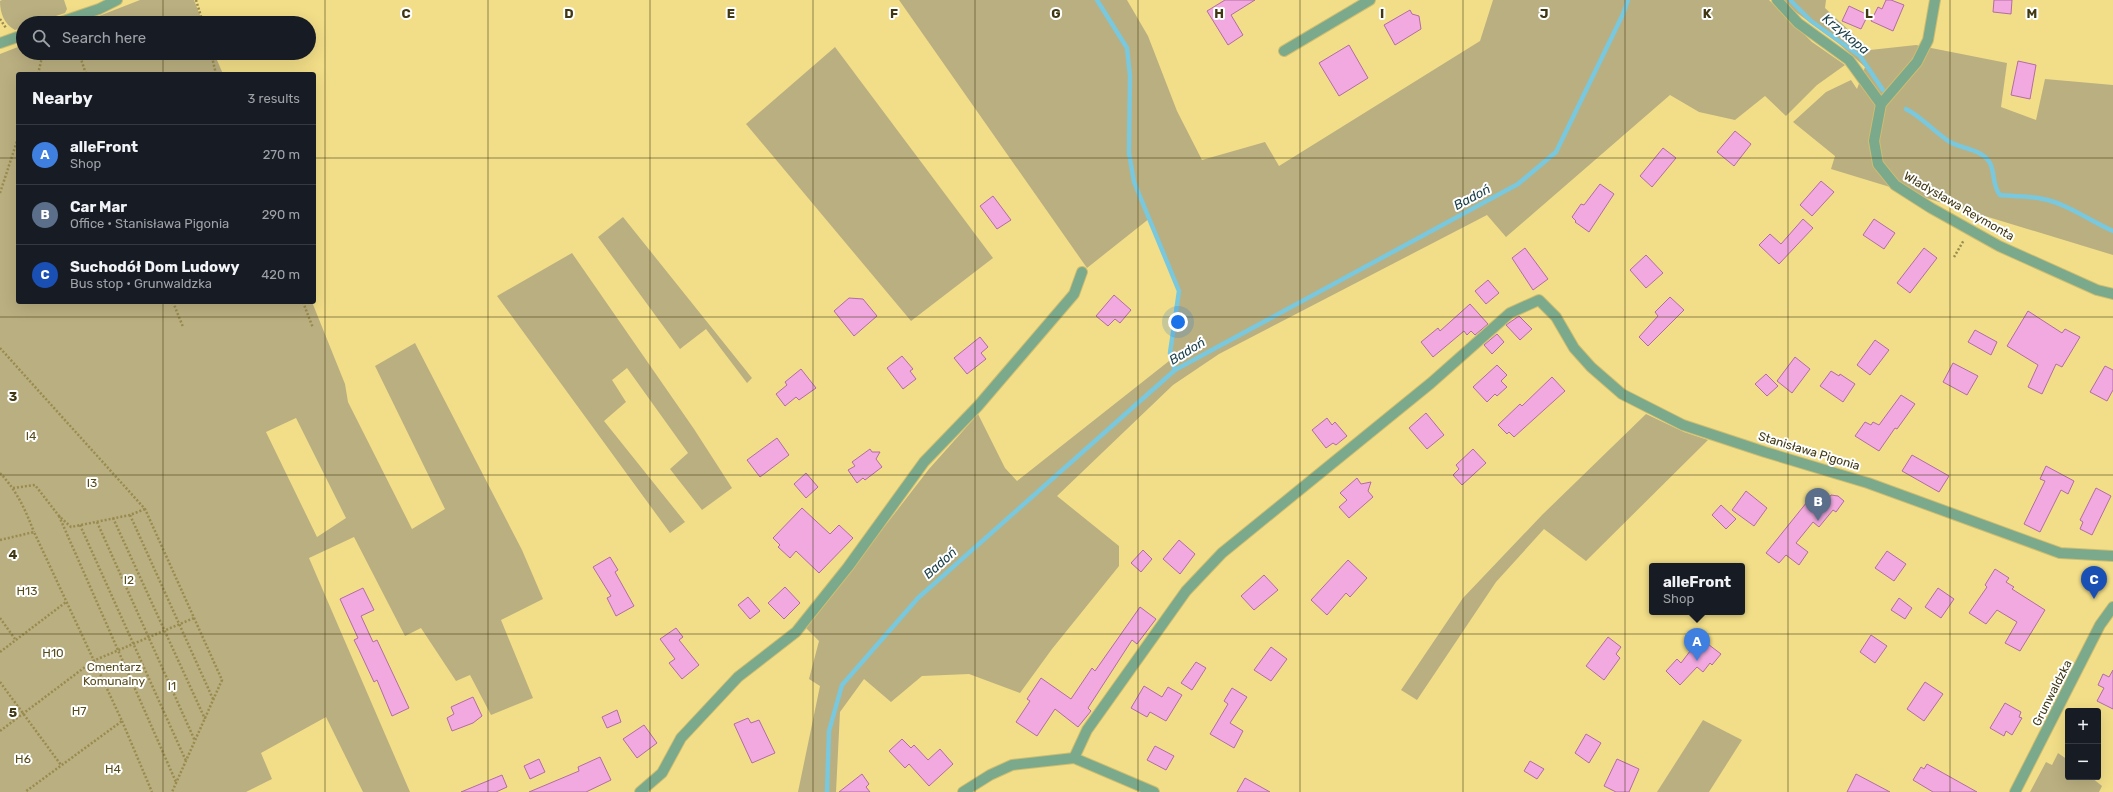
<!DOCTYPE html>
<meta charset="utf-8">
<style>
:root{--surface:#171b24;--page:#20242c;--text:#f1f3f6;--muted:#9ea1a6;--line:#363941;--accent:#8c9099}
body{margin:0;font-family:Rubik,sans-serif;background:var(--page);color:var(--text)}
.controls{position:absolute;right:12px;bottom:12px;display:grid;overflow:hidden;border-radius:4px;box-shadow:0 4px 16px #0002}
.controls button{width:36px;height:36px;display:grid;place-items:center;padding:0;border:0;border-bottom:1px solid var(--line);background:var(--surface);color:var(--text);font:20px sans-serif}
.you{position:absolute;left:1178px;top:322px;width:14px;height:14px;margin:-10px;border:3px solid #fff;border-radius:50%;background:#1a73e8;box-shadow:0 0 0 6px #1a73e833}
.badge{display:grid;place-items:center;width:26px;height:26px;border-radius:50%;background:var(--accent);color:#fff;font-size:13px;font-weight:700}
.pin{position:absolute;translate:-50% -33px;filter:drop-shadow(0 1px 2px #0008)}
.pin::after{content:'';position:absolute;top:21px;width:14px;height:12px;background:inherit;clip-path:polygon(0 0,100% 0,50% 100%)}
.popup{position:absolute;left:1649px;top:563px;width:96px;height:52px;box-sizing:border-box;display:grid;place-content:center;border-radius:4px;background:var(--surface);filter:drop-shadow(0 1px 3px #0005);font-size:13px;white-space:nowrap;color:var(--muted)}
.popup b{font-size:15px;color:var(--text)}
.popup::after{content:'';position:absolute;left:50%;top:100%;margin-left:-8px;border:8px solid transparent;border-top-color:var(--surface)}
.list{margin:0;padding:0;list-style:none}
h2{display:flex;justify-content:space-between;align-items:center;height:52px;margin:0;padding:0 16px;font-size:17px}
h2 small{font-size:13px;font-weight:400;color:var(--muted)}
.list li{display:grid;grid-template-columns:26px 1fr auto;gap:12px;align-items:center;box-sizing:border-box;height:60px;padding:0 16px;border-top:1px solid var(--line)}
.list b{display:block;font-size:15px;white-space:nowrap}
.list p{margin:0;font-size:13px;white-space:nowrap;color:var(--muted)}
.list em{font-size:13px;font-style:normal;color:var(--muted)}
.icon{flex:none;width:22px;height:22px;fill:none;stroke:currentColor;stroke-width:2;stroke-linecap:round;stroke-linejoin:round}
.map{position:relative;flex:none;width:2113px;height:792px;overflow:hidden}
.search{position:absolute;background:var(--surface);box-shadow:0 4px 16px #0002;left:16px;top:16px;width:300px;height:44px;display:flex;align-items:center;gap:10px;box-sizing:border-box;padding:0 14px;border-radius:22px;color:var(--muted);font-size:15px}
.panel{position:absolute;background:var(--surface);box-shadow:0 4px 16px #0002;left:16px;top:72px;width:300px;height:232px;border-radius:4px}
.map>svg:first-child{display:block}
.green{fill:#baaf80;fill-rule:evenodd}
.lines{fill:none;stroke-linecap:round;stroke-linejoin:round}
.stream{stroke:#79c8dd;stroke-width:4.5}
.building{fill:#f2a9df;stroke:#b16da0}
.minor-casing{stroke:#cebd71;stroke-width:12}
.tertiary-casing{stroke:#cebd71;stroke-width:12}
.path{stroke:#998b4e;stroke-width:2.5;stroke-dasharray:2 2;stroke-linecap:butt}
.minor{stroke:#7ba98c;stroke-width:10}
.tertiary{stroke:#7ba98c;stroke-width:10}
.grid{fill:none;stroke:#403813;stroke-width:1;stroke-opacity:0.55}
.labels{text-anchor:middle;dominant-baseline:central;stroke-width:4;stroke-linejoin:round;paint-order:stroke}
.street-label{font-size:12px;fill:#403813;stroke:#fff}
.park-label{font-size:12px;fill:#564b1b;stroke:#fff}
.water-label{font-size:13px;font-style:italic;fill:#183e47;stroke:#fff}
.grid-label{font-size:13px;text-anchor:middle;font-weight:bold;fill:#403813;stroke:#fff;stroke-width:4;stroke-linejoin:round;paint-order:stroke}
</style>
<div class="map">
<svg width="2113" height="792" viewBox="0 0 2113 792">
<rect width="100%" height="100%" fill="#f2de88"/>
<g class="green">
<path d="M2,0H64L67,9L65,13L35,23H23V27L15,30C4,24 0,13 0,1Z"/>
<polygon points="140,0 194,0 203,23 81,23"/>
<polygon points="899,0 1127,0 1148,36 1177,111 1202,160 1265,142 1279,166 1480,41 1493,0 1769,0 1812,42 1845,65 1817,85 1786,116 1765,96 1735,120 1699,112 1670,95 1506,237 1487,215 1219,354 1173,385 1057,496 1119,546 1119,566 1052,649 1020,693 969,674 922,676 891,702 864,679 840,712 836,792 798,792 820,686 809,679 819,641 806,628 929,469 978,414 1005,468 1017,481 1169,361 1179,291 1150,218 1087,268"/>
<polygon points="1784,0 1826,0 1825,8 1870,50 1916,45 2007,63 2001,107 2036,120 2045,79 2113,85 2113,255 1831,169 1835,156 1793,122 1826,92 1851,80 1857,89 1865,67 1838,43 1793,10"/>
<path d="M23,45V53H214L223,74H18V302H312L345,384L348,402L412,529L445,509L375,366L415,343L522,550L543,599L501,620L533,698L491,715L470,675L456,681L421,628L405,636L354,537L309,558L410,792H363L326,717L261,753L272,779L246,792H0V54ZM296,418L346,518L317,537L266,432Z"/>
<polygon points="835,47 993,258 911,321 746,124"/>
<polygon points="623,217 752,378 747,383 706,329 680,349 598,237"/>
<polygon points="572,253 694,429 732,488 702,510 670,469 688,453 627,368 612,380 626,402 604,421 685,522 670,533 497,296"/>
<polygon points="1646,414 1684,432 1708,440 1586,561 1544,529 1496,582 1417,700 1401,690 1463,598 1542,515"/>
<polygon points="1703,720 1742,740 1709,792 1657,792"/>
<polygon points="2058,753 2068,760 2068,777 2091,777 2102,786 2099,792 2030,792 2046,762 2052,765"/>
</g>
<g class="lines">
<g class="stream">
<polyline points="1097,0 1127,48 1130,76 1129,153 1134,182 1179,291 1170,353 1175,370"/>
<polyline points="1790,0 1811,21 1860,56 1883,90"/>
<path d="M1906,109C1922,117 1934,132 1950,142C1962,149 1982,149 1990,163C1995,173 1992,185 2000,195C2014,196 2029,196 2043,199C2068,204 2090,221 2113,231"/>
<polyline points="827,792 829,731 842,685 918,598 1175,370 1518,184 1556,152 1623,14 1628,0"/>
</g>
</g>
<g class="building">
<polygon points="1225,0 1255,0 1231,15 1243,35 1228,45 1207,11"/>
<polygon points="1886,0 1891,0 1904,5 1893,31 1871,21 1878,7 1882,9"/>
<polygon points="1994,0 2012,0 2011,14 1993,12"/>
<polygon points="1849,6 1868,15 1861,29 1842,21"/>
<polygon points="1410,10 1412,14 1419,16 1421,29 1395,45 1384,25"/>
<polygon points="1349,45 1368,78 1339,96 1319,63"/>
<polygon points="2018,61 2036,65 2030,99 2011,95"/>
<polygon points="1735,131 1751,144 1734,166 1717,152"/>
<polygon points="1663,148 1676,158 1652,187 1640,176"/>
<polygon points="1821,181 1834,192 1812,216 1800,205"/>
<polygon points="1600,184 1614,194 1589,232 1575,222 1576,221 1572,217 1581,204 1584,205"/>
<polygon points="993,196 1011,220 997,229 980,206"/>
<polygon points="1803,219 1813,228 1779,264 1759,245 1770,234 1781,244"/>
<polygon points="1874,219 1895,233 1884,249 1863,235"/>
<polygon points="1525,248 1548,279 1533,290 1512,258"/>
<polygon points="1924,248 1937,258 1910,293 1897,283"/>
<polygon points="1646,255 1663,273 1646,288 1630,270"/>
<polygon points="1488,280 1499,293 1486,304 1475,291"/>
<polygon points="1114,295 1131,310 1120,323 1115,319 1108,326 1096,316"/>
<polygon points="1670,297 1684,310 1648,346 1639,337 1658,316 1655,312"/>
<polygon points="849,298 863,299 877,316 854,336 834,311"/>
<polygon points="1470,304 1488,324 1475,335 1471,331 1467,335 1464,331 1433,357 1421,342 1438,328 1440,331"/>
<polygon points="2028,311 2062,333 2065,329 2080,337 2062,367 2056,364 2042,394 2028,387 2038,365 2007,346"/>
<polygon points="1519,316 1532,329 1520,340 1506,325"/>
<polygon points="1975,330 1997,342 1991,355 1968,342"/>
<polygon points="1497,334 1504,342 1492,354 1484,345"/>
<polygon points="980,337 988,347 981,353 986,359 967,374 954,358"/>
<polygon points="1875,340 1889,350 1870,375 1857,365"/>
<polygon points="902,356 913,369 910,371 916,379 903,389 887,368"/>
<polygon points="1795,357 1810,369 1792,393 1777,381"/>
<polygon points="1953,363 1978,376 1967,395 1943,382"/>
<polygon points="1497,365 1507,375 1501,381 1507,387 1497,396 1495,394 1487,402 1473,387"/>
<polygon points="2105,366 2113,370 2113,390 2107,401 2090,392"/>
<polygon points="801,369 816,388 799,400 796,397 785,406 776,394 787,385 785,382"/>
<polygon points="1831,371 1839,376 1840,374 1855,384 1843,402 1820,386"/>
<polygon points="1766,374 1778,386 1767,396 1755,384"/>
<polygon points="1552,377 1565,391 1514,437 1509,432 1507,434 1498,425 1520,404 1522,406"/>
<polygon points="1901,395 1915,404 1897,429 1895,428 1879,451 1855,436 1865,422 1871,425 1873,422 1879,425"/>
<polygon points="1426,413 1444,435 1427,449 1409,428"/>
<polygon points="1327,418 1332,425 1335,422 1347,436 1336,445 1333,443 1326,448 1312,430"/>
<polygon points="777,438 789,455 760,477 747,460"/>
<polygon points="870,449 872,452 880,452 876,459 882,467 865,480 863,478 857,483 848,470 855,466 852,462"/>
<polygon points="1473,449 1486,463 1462,485 1453,475 1459,469 1456,465"/>
<polygon points="1912,455 1949,476 1939,492 1902,471"/>
<polygon points="2046,466 2074,481 2068,494 2061,490 2040,532 2024,524 2045,481 2040,479"/>
<polygon points="806,473 818,487 806,498 794,484"/>
<polygon points="1357,478 1361,484 1371,482 1368,491 1373,497 1349,518 1339,507 1347,500 1340,493"/>
<polygon points="2096,488 2111,496 2092,535 2080,529 2083,522 2080,520"/>
<polygon points="1746,491 1767,508 1754,526 1732,510"/>
<polygon points="1815,492 1826,502 1831,495 1838,496 1844,501 1836,512 1833,510 1819,527 1813,522 1796,543 1808,552 1799,565 1786,555 1779,563 1766,553"/>
<polygon points="1721,505 1736,519 1726,529 1712,515"/>
<polygon points="802,508 830,534 839,525 853,538 819,573 796,551 790,558 778,547 780,545 773,538"/>
<polygon points="1179,540 1195,554 1180,574 1163,559"/>
<polygon points="1143,550 1152,559 1141,572 1131,563"/>
<polygon points="1887,551 1906,564 1894,581 1875,568"/>
<polygon points="610,557 618,570 615,572 634,606 616,616 607,598 611,596 593,567"/>
<polygon points="1348,560 1367,578 1350,597 1346,593 1327,615 1311,600"/>
<polygon points="1995,569 2009,578 2006,582 2014,587 2012,589 2045,610 2020,651 2005,643 2017,622 1997,610 1986,624 1969,613 1987,587 1985,585"/>
<polygon points="1264,575 1278,590 1254,610 1241,596"/>
<polygon points="785,587 800,603 784,619 768,603"/>
<polygon points="363,588 374,610 361,616 373,642 377,640 409,708 392,716 377,680 374,682 359,650 354,640 358,638 340,599"/>
<polygon points="1938,588 1954,599 1941,618 1925,607"/>
<polygon points="748,597 760,611 750,619 738,605"/>
<polygon points="1899,598 1912,608 1905,619 1891,610"/>
<polygon points="1140,607 1156,619 1137,644 1132,640 1088,708 1091,711 1078,727 1055,709 1037,736 1016,722 1030,701 1027,699 1041,678 1071,699 1092,668 1095,671"/>
<polygon points="676,628 683,637 679,640 699,665 682,679 669,663 675,659 660,639"/>
<polygon points="1871,635 1887,646 1875,663 1860,652"/>
<polygon points="1608,637 1621,647 1616,654 1620,658 1604,680 1586,666"/>
<polygon points="1700,638 1721,654 1712,665 1710,663 1703,672 1697,667 1680,685 1666,671 1677,659 1681,663"/>
<polygon points="1271,647 1287,659 1271,681 1254,670"/>
<polygon points="1196,662 1206,668 1192,690 1181,683"/>
<polygon points="2113,670 2113,709 2097,701 2104,688 2098,685 2103,674 2109,677"/>
<polygon points="1925,682 1943,694 1924,721 1907,709"/>
<polygon points="1144,686 1162,697 1168,687 1182,695 1166,721 1150,712 1147,717 1131,708"/>
<polygon points="1232,688 1247,697 1230,723 1243,731 1234,748 1210,734 1228,704 1224,701"/>
<polygon points="473,697 482,716 473,723 452,731 447,718 454,714 451,707"/>
<polygon points="2005,703 2021,712 2019,717 2022,718 2012,735 2006,731 2004,736 1990,728"/>
<polygon points="617,710 621,722 607,728 602,717"/>
<polygon points="748,718 751,723 759,720 775,753 752,763 734,724"/>
<polygon points="644,725 657,743 637,758 623,739"/>
<polygon points="1586,734 1601,743 1589,763 1575,753"/>
<polygon points="902,739 911,748 914,745 928,760 940,749 953,764 929,786 909,764 905,768 889,751"/>
<polygon points="1155,746 1174,756 1166,770 1147,760"/>
<polygon points="600,757 611,780 586,792 529,792 579,771 578,767"/>
<polygon points="539,759 545,772 530,779 524,766"/>
<polygon points="1617,759 1639,769 1629,792 1616,792 1604,786"/>
<polygon points="1530,761 1544,769 1537,779 1524,771"/>
<polygon points="1927,764 1977,792 1933,792 1913,780 1921,767 1924,769"/>
<polygon points="862,774 869,784 866,787 870,792 839,792"/>
<polygon points="1856,774 1890,792 1847,792"/>
<polygon points="502,775 507,787 496,792 461,792"/>
<polygon points="1245,778 1270,792 1237,792"/>
</g>
<g class="lines">
<g class="minor-casing">
<g id="minor">
<polyline points="1777,0 1798,23 1849,60 1881,104"/>
<polyline points="1935,0 1928,40 1917,62 1881,104 1874,141 1878,164 1895,185 1931,208 1999,246 2097,290 2113,294"/>
<polyline points="58,23 99,9 117,0"/>
<polyline points="0,43 23,35"/>
<polyline points="1284,51 1370,0"/>
<polyline points="1074,758 1087,730 1186,591 1222,553 1431,383 1510,313 1539,300 1556,317 1574,348 1591,367 1622,394 1683,425 1765,452 1868,483 2060,553 2113,556"/>
<polyline points="640,792 662,773 681,738 738,677 796,632 848,567 924,462 978,406 1074,294 1082,272"/>
<polyline points="2015,792 2100,625 2113,607"/>
</g>
</g>
<g class="tertiary-casing">
<polyline id="tertiary" points="963,792 990,775 1012,765 1074,758 1154,792"/>
</g>
<g class="path">
<polyline points="196,0 203,23"/>
<polyline points="0,19 6,28"/>
<polyline points="79,53 86,74"/>
<polyline points="211,53 216,74"/>
<polyline points="38,74 43,53"/>
<polyline points="0,193 18,138"/>
<polyline points="1954,257 1964,240"/>
<polyline points="173,302 183,327"/>
<polyline points="303,302 313,328"/>
<polyline points="0,348 145,509 222,680 172,792"/>
<path d="M0,473C17,491 25,509 34,532"/>
<polyline points="13,488 35,485 59,516 71,527 130,515 145,509"/>
<polyline points="130,515 213,699"/>
<polyline points="59,516 176,782"/>
<polyline points="113,518 205,719"/>
<polyline points="97,522 195,741"/>
<polyline points="80,525 186,761"/>
<polyline points="0,540 34,532 122,721 25,792"/>
<polyline points="0,618 15,639"/>
<polyline points="0,652 66,602"/>
<polyline points="0,682 61,765"/>
<polyline points="122,721 152,792"/>
<polyline points="0,731 93,661 194,618"/>
</g>
<use href="#minor" class="minor"/>
<use href="#tertiary" class="tertiary"/>
</g>
<path class="grid" d="M163,0V23M325,0V792M488,0V792M650,0V792M813,0V792M975,0V792M1138,0V792M1300,0V792M1463,0V792M1625,0V792M1788,0V792M1950,0V792M163,53V74M0,158H18M314,158H2113M163,302V792M0,317H2113M0,475H2113M0,634H2113"/>
<g class="labels">
<g class="street-label">
<text transform="translate(1959 206) rotate(30)">Władysława Reymonta</text>
<text transform="translate(1809 451) rotate(17)">Stanisława Pigonia</text>
<text transform="translate(2052 693) rotate(-63)">Grunwaldzka</text>
</g>
<g class="park-label">
<text x="31" y="436">I4</text>
<text x="92" y="483">I3</text>
<text x="129" y="580">I2</text>
<text x="27" y="591">H13</text>
<text x="53" y="653">H10</text>
<text x="114" y="667">Cmentarz<tspan x="114" dy="14">Komunalny</tspan></text>
<text x="172" y="686">I1</text>
<text x="79" y="711">H7</text>
<text x="23" y="759">H6</text>
<text x="113" y="769">H4</text>
</g>
<g class="water-label">
<text transform="translate(1846 34) rotate(39)">Krzykopa</text>
<text transform="translate(1472 197) rotate(-28)">Badoń</text>
<text transform="translate(1187 351) rotate(-31)">Badoń</text>
<text transform="translate(940 563) rotate(-42)">Badoń</text>
</g>
</g>
<g class="grid-label">
<text x="406" y="18">C</text>
<text x="569" y="18">D</text>
<text x="731" y="18">E</text>
<text x="894" y="18">F</text>
<text x="1056" y="18">G</text>
<text x="1219" y="18">H</text>
<text x="1382" y="18">I</text>
<text x="1544" y="18">J</text>
<text x="1707" y="18">K</text>
<text x="1869" y="18">L</text>
<text x="2032" y="18">M</text>
<text x="13" y="401">3</text>
<text x="13" y="559">4</text>
<text x="13" y="717">5</text>
</g>
</svg>
<div class="controls">
<button>+</button>
<button>−</button>
</div>
<div class="you"></div>
<div class="pin badge" style="left:1697px;top:661px;background:#3f7fe0">A</div>
<div class="popup"><b>alleFront</b>Shop</div>
<div class="pin badge" style="left:1818px;top:521px;background:#5c6f8a">B</div>
<div class="pin badge" style="left:2094px;top:599px;background:#1a4fb4">C</div>
<div class="search"><svg class="icon" aria-label="search" viewBox="0 0 24 24"><circle cx="10" cy="10" r="6"/><path d="M15 15l6 6"/></svg>Search here</div>
<section class="panel">
<h2>Nearby<small>3 results</small></h2>
<ul class="list">
<li><span class="badge" style="background:#3f7fe0">A</span><div><b>alleFront</b><p>Shop</p></div><em>270 m</em></li>
<li><span class="badge" style="background:#5c6f8a">B</span><div><b>Car Mar</b><p>Office · Stanisława Pigonia</p></div><em>290 m</em></li>
<li><span class="badge" style="background:#1a4fb4">C</span><div><b>Suchodół Dom Ludowy</b><p>Bus stop · Grunwaldzka</p></div><em>420 m</em></li>
</ul>
</section>
</div>
